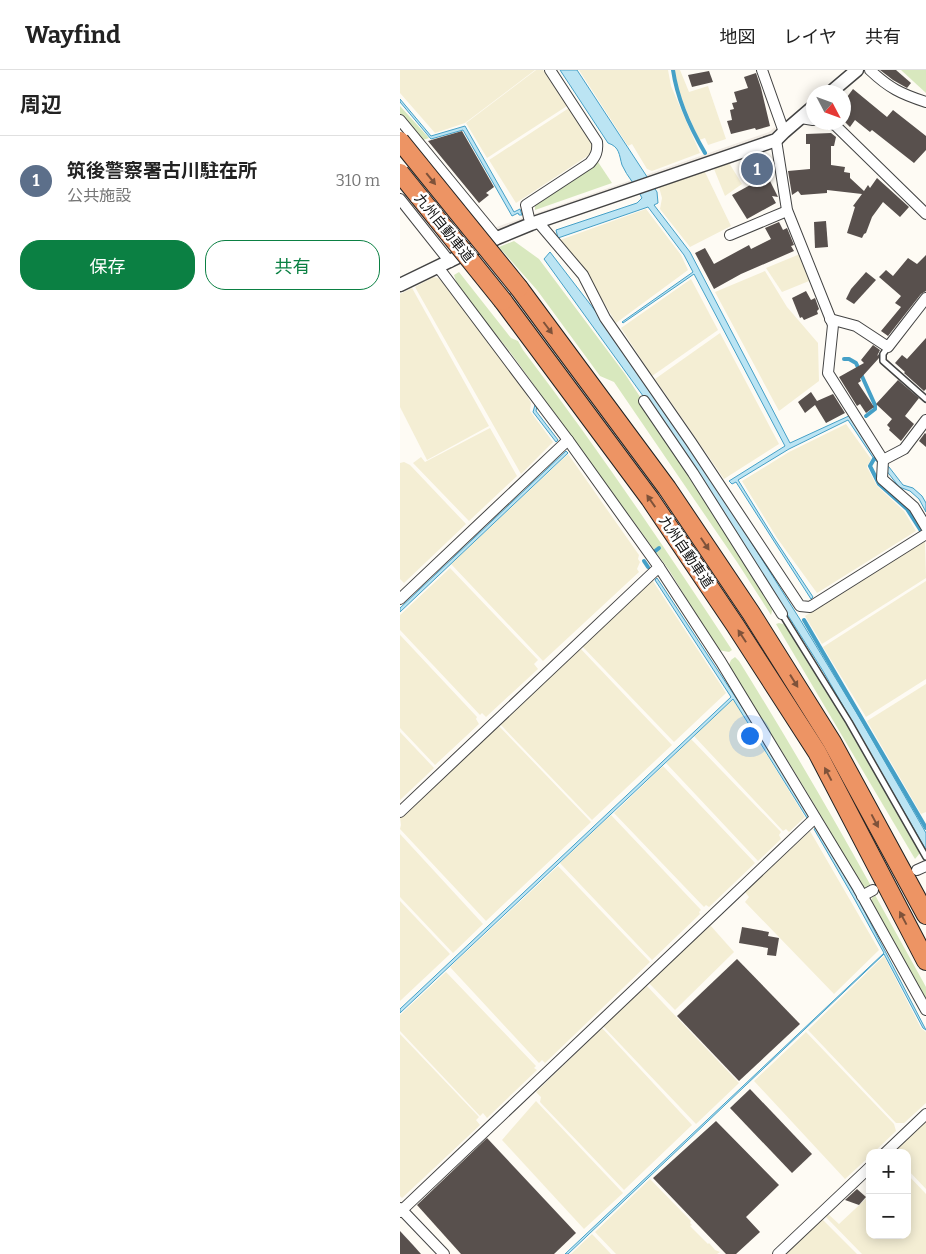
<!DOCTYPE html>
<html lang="ja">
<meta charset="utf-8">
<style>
:root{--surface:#fff;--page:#f6f6f6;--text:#222;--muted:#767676;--line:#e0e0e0;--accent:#0b8043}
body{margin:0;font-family:Bitter,"Noto Sans JP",serif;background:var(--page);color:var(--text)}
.controls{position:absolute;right:15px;bottom:15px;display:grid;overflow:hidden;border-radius:10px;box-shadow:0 2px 12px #0003}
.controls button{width:45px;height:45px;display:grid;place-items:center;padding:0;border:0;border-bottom:1px solid var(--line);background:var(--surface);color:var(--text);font:25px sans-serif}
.compass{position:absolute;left:406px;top:15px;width:45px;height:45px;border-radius:50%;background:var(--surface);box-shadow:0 2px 12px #0003;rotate:131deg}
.you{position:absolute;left:349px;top:665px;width:18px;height:18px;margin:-12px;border:4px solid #fff;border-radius:50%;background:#1a73e8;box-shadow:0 0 0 8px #1a73e833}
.badge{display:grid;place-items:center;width:32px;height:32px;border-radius:50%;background:var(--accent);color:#fff;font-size:16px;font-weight:700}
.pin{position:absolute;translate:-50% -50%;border:2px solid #fff;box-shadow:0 1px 5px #0006}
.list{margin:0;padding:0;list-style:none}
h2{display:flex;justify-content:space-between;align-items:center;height:65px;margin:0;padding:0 20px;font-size:21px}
h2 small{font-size:16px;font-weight:400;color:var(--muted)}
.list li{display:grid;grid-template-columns:32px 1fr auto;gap:15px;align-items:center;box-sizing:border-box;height:90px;padding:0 20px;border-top:1px solid var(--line)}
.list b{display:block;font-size:19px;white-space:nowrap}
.list p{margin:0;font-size:16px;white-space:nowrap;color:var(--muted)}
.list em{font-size:16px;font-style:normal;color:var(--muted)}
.actions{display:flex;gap:10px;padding:15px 20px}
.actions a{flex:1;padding:11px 0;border:1px solid var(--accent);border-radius:20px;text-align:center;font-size:18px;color:var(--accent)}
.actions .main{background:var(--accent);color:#fff}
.map{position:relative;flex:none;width:526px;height:1184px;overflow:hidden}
header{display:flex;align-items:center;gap:30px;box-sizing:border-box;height:70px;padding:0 25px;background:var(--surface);border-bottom:1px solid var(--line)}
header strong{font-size:24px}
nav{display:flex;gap:28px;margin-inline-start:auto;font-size:18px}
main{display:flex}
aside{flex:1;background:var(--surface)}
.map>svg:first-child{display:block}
.farmland{fill:#f4eed4}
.green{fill:#d8e8be}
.plaza{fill:#f0eae2}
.water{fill:#bbe4f3;stroke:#45a0c7}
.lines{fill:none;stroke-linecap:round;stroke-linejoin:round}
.stream{stroke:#45a0c7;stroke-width:4}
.building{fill:#58504d}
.service-casing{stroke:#434343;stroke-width:8}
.minor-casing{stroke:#434343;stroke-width:12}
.tertiary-casing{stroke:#434343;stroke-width:15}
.motorway-casing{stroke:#212121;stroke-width:20}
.service{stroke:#fff;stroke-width:5}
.minor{stroke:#fff;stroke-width:10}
.tertiary{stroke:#fff;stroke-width:12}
.motorway{stroke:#ed9464;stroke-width:18}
.motorway-bridge-casing{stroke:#212121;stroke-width:20;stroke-linecap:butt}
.motorway-bridge{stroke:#ed9464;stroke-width:18}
.oneway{fill:#7e523a}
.labels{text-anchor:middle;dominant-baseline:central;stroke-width:5;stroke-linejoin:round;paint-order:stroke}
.street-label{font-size:14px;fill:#101010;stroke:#fff}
</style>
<header>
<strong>Wayfind</strong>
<nav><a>地図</a><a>レイヤ</a><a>共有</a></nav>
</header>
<main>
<aside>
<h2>周辺<small></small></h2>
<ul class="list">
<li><span class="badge" style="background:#5c6f8a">1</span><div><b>筑後警察署古川駐在所</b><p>公共施設</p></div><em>310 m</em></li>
</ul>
<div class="actions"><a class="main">保存</a><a>共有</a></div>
</aside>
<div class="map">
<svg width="526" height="1184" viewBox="0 0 526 1184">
<rect width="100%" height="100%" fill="#fefbf4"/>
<g class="farmland">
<polygon points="0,0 135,0 65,53 35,63 0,23"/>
<polygon points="136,0 143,0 167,36 87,88 66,53"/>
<polygon points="179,0 268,0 271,16 300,83 252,101 247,99 232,74 228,76"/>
<polygon points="274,0 280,0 289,22 308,16 326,69 308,75 305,68 299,70 276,16"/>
<polygon points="169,38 193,75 192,80 189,85 116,133 89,90"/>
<polygon points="329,93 342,114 325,126 314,99"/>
<polygon points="305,102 331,156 290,177 260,139 262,128 259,117"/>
<polygon points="246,139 281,185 288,200 216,253 187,204 160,170"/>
<polygon points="400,184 409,211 382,222 366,198"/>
<polygon points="365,201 387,237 418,273 419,311 379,341 315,222"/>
<polygon points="33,207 38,208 45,214 120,313 131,333 130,341 153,372 121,404 15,217"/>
<polygon points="291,209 318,260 252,306 221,258"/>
<polygon points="12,218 89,356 27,390 0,337 0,224"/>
<polygon points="320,263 379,374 324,409 255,309"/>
<polygon points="446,354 471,389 467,397 477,416 504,441 516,461 417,523 377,468 342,411 389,382"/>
<polygon points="90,358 117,406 69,451 13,393 21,387 25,392"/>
<polygon points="168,384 239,485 238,489 240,492 237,499 239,502 143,591 51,494"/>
<polygon points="4,392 10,395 66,454 4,513 0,509 0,393"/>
<polygon points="525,471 526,508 422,574 405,546"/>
<polygon points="50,498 138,590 134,594 138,599 86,647 82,643 80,645 0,560 0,545"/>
<polygon points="251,508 326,623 274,672 181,575"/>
<polygon points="526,511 526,609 466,647 423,577"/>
<polygon points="0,565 77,647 76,649 79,654 35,695 0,658"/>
<polygon points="179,577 272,675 192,750 99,653"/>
<polygon points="526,614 526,742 521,744 467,651"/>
<polygon points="333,629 405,747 389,762 386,759 383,761 294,666"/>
<polygon points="97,654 191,752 86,851 0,759 1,755 0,747"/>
<polygon points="0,662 34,698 0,730"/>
<polygon points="291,669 381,762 379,765 381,769 358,791 266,693"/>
<polygon points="263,696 355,793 309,837 306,835 304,837 214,743"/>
<polygon points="211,745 301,840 299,842 300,844 252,890 160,793"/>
<polygon points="410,761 479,880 434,924 345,832 349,827 345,822"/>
<polygon points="0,764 83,854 53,883 0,827"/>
<polygon points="158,796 250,892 145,993 142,990 139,993 50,897"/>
<polygon points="0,831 50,884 0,931"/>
<polygon points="310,855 334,882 275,940 249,913"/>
<polygon points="484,886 521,958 526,962 526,1033 504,1053 496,1053 408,960"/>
<polygon points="46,902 136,996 134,998 137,1000 87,1048 83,1043 80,1046 0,961 0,945"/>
<polygon points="246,915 339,1013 296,1054 203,956"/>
<polygon points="202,958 292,1055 224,1120 140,1032 141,1027 136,1022"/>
<polygon points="406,962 494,1054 496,1061 473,1083 470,1083 470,1086 445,1109 354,1011"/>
<polygon points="0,964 79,1047 76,1050 80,1055 2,1128 0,1126"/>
<polygon points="136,1031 223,1123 184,1159 102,1070"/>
<polygon points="526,1049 526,1119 507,1099 507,1083 491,1083"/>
<polygon points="507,1104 526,1124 526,1184 462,1184 426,1147 428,1144 439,1154 470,1125 470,1165 507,1165"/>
<polygon points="250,1109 291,1151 290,1153 292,1155 290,1156 308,1174 309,1173 315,1180 320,1182 317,1184 216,1184 195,1162"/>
<polygon points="421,1148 457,1184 384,1184"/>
<polygon points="192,1164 211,1184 171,1184"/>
</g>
<g class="green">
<polygon points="501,0 526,0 526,23"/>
<polygon points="0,36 29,68 20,71 0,47"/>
<polygon points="198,92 212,113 135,140 135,135"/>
<polygon points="114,171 139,189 225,304 289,401 371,533 372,541 371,545 337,492 214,312 200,306 137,220 99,177"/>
<path d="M59,202L111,268L118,271L123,280C197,377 265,478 332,580L329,582L318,580L269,500L107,278L58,218L54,205Z"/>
<polygon points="379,553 387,555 458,671 519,778 520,783 515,789 376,554"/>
<path d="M335,587L339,591C385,665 429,740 471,816L463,819C421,743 376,670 328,597L331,590Z"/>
<polygon points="475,825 526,917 526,934 471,835 472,828"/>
</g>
<polygon class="plaza" points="375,57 376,60 370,65 93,162 91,159 369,62"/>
<g class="water">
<path d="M160,0H177L257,122L258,133L254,135L290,182L390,373L451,345L479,390L489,397L503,415L513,418L522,426L526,433V442L519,429L510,421L499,417L486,400L474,389L448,350L389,379L338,410L374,468L413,527L411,529L336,412L332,414L329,411L385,376L294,204L223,253L222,252L293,202L284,185L248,137L158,168L156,160L237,133L242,128C237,116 227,107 222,95C219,85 220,77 208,73Z"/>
<polygon points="0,29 31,66 65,56 114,142 120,139 122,145 119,145 118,143 112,146 63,60 31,69 0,32"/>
<polygon points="150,182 203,251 296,385 401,551 458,645 526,763 526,780 423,601 355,493 246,330 144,189"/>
<polygon points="135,335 137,336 136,341 158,370 156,372 133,342"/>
<polygon points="166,381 168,383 0,542 0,538"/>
<polygon points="257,508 367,675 409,746 407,748 333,629 0,943 0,939 331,627 255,510"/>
<polygon points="416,758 458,829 526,960 523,958 484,884 168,1184 165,1184 484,883 455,830 414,759"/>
</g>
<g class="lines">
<g class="stream">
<path d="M273,0C277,28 291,59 305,83"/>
<polyline points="444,289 449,289 456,293 475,335 475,339 466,346"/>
<polyline points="474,389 470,396 479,414 507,439 523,464"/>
<polyline points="254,482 259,478"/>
<polyline points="244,491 248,497"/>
<polyline points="404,550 526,758"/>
</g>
</g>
<g class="building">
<polygon points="480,0 496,0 511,13 507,18 493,10"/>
<polygon points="309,1 313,12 292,17 288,5"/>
<polygon points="356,3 361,18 370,56 356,60 355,58 331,64 327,51 332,50 330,40 334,39 332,33 337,32 334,22 348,18 344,7"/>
<polygon points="453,19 487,47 493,40 526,66 526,80 514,93 472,60 470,62 455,50 450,57 444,51 444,31"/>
<polygon points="62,61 94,117 86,123 89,125 79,133 28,71"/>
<polygon points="431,63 436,67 434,76 431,76 431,95 445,97 444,102 450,103 450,108 464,121 468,115 470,118 477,108 509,137 500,147 483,132 472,147 466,163 464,164 462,168 447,163 455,137 453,136 462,124 427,120 427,123 401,125 398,121 392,125 388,101 410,99 410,74 406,74 406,64"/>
<polygon points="362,85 371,100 366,103 378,127 372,126 376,133 347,149 332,125 352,114 342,97"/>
<polygon points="426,151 428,177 415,178 414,152"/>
<polygon points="379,152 383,160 387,158 394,175 391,176 394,181 341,204 314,219 295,183 305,178 314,194 349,175 351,179 371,169 365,158"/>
<polygon points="526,185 526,221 521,224 488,266 481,261 501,237 495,233 501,226 479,207 486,200 493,206 508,188 517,194"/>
<polygon points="466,202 476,210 454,234 446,229 451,219"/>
<polygon points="406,221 411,230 415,228 419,239 417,241 418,244 404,250 402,247 400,248 392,228"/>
<polygon points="526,268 526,319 524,321 504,303 505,302 495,293 502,285 507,289"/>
<polygon points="473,275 480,280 477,286 479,284 479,288 460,309 461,311 458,313 474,337 466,343 460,334 457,336 439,307 464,293 461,290"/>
<polygon points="498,310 519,328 505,346 514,354 501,371 489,360 490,358 487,355 492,349 476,334"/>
<polygon points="411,322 417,331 433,324 445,343 426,353 415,335 405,343 398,332"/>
<polygon points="525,363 526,364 526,377 519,371"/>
<polygon points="342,857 369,862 368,866 379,868 376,886 367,885 368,878 339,873"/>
<polygon points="337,889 400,954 339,1011 277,946"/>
<polygon points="350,1019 412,1084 392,1103 330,1038"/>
<polygon points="316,1051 379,1115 346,1147 360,1162 336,1184 326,1184 253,1108"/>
<polygon points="87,1068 176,1163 154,1184 61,1184 17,1135"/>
<polygon points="457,1119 466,1127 459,1135 445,1130"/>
<polygon points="0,1161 13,1175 21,1184 0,1184"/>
</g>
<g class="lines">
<g class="service-casing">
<g id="service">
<polyline points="488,277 483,284 483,291 526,329"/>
<polyline points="382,544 449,652 526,787"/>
</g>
</g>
<g class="minor-casing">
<g id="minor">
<polyline points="362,0 384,62"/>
<path d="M470,0C489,18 501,24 526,32"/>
<polyline points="401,48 413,50"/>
<polyline points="0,50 97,168"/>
<polyline points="423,52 435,55 526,144"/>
<polyline points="376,70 387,140 433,255 428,303 483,390 482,409 514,437 526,457"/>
<polyline points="0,129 50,192"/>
<path d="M129,148L126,135L190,93C196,86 198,81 197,72L150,0"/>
<polyline points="138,152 183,205 205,248 291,372 400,536 410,537 526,464"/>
<polyline points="330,165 387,141"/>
<polyline points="38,197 168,370 259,497 321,592 458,818 526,940"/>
<polyline points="430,249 456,256 488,277 526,228"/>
<polyline points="244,331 293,403 382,544"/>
<polyline points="483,390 504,379 526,350"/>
<polyline points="0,529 168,370"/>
<polyline points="0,742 259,497"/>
<polyline points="517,800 526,796"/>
<polyline points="462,826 473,820"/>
<polyline points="485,1083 526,1044"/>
<polyline points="0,1138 44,1184"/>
<polyline points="0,1142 415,748"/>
<polyline points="378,1184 470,1097"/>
</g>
</g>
<g class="tertiary-casing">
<g id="tertiary">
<polyline points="431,22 457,0"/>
<polyline points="0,215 97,168 131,154 376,70 384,62 413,37"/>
</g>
</g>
<g class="motorway-casing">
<g id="motorway">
<polyline points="119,218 267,418 351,543 432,672 526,845"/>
<polyline points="103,231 250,429 335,555 417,682 526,891"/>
</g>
</g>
<use href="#service" class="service"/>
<use href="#minor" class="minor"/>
<use href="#tertiary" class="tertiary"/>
<use href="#motorway" class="motorway"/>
<g class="motorway-bridge-casing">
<g id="motorway-bridge">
<polyline points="0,71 119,218"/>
<polyline points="0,103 103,231"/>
</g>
</g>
<use href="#motorway-bridge" class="motorway-bridge"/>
</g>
<defs><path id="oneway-solid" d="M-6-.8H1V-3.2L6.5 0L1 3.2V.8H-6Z" transform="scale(1.25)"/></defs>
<g class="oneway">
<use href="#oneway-solid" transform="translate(31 109) rotate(51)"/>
<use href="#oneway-solid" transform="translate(148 258) rotate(53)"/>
<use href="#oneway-solid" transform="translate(251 431) rotate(-125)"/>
<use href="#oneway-solid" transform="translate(305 474) rotate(56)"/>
<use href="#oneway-solid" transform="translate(342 566) rotate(-123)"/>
<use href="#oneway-solid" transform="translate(394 611) rotate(58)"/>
<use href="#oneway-solid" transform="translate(428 704) rotate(-118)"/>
<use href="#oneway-solid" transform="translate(475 751) rotate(62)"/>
<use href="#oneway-solid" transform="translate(503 848) rotate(-118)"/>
</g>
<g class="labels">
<g class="street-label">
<text transform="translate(44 158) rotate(51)">九州自動車道</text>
<text transform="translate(286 482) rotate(56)">九州自動車道</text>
</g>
</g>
</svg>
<div class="controls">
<button>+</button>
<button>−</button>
</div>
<svg class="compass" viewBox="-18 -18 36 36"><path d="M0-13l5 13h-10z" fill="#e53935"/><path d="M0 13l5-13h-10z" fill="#767676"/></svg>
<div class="you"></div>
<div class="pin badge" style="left:357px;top:99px;background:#5c6f8a">1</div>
</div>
</main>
